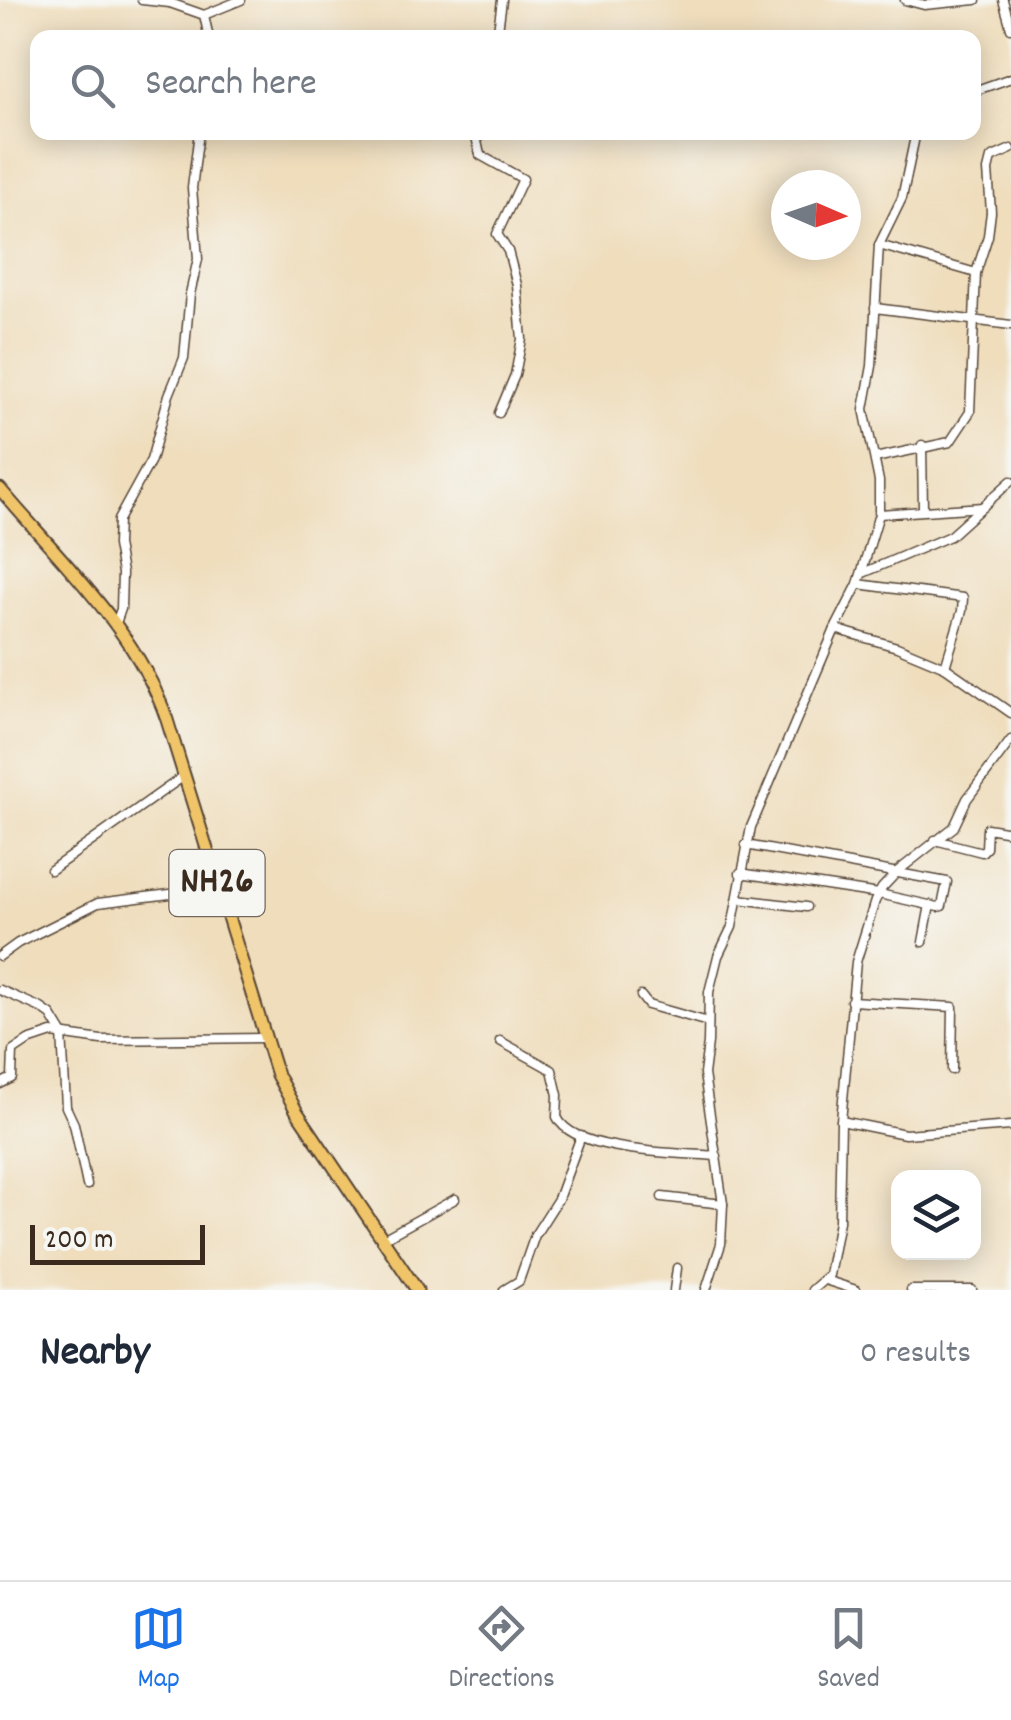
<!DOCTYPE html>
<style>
:root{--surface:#fff;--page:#f2f2f3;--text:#1f2937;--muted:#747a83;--line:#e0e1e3;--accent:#1a73e8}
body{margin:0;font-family:Dekko,sans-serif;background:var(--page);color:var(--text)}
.controls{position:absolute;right:30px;bottom:30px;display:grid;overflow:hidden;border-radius:20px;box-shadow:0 5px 25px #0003}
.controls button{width:90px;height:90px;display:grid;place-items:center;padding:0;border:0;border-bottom:2px solid var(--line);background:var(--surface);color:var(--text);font:50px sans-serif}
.compass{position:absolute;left:771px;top:170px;width:90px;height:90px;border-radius:50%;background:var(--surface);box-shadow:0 5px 25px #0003;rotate:92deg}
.scale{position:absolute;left:30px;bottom:25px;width:175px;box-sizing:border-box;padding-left:10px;border:5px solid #3b2a1e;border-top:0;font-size:28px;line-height:35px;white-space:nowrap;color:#3b2a1e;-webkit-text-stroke:8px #f6f6f2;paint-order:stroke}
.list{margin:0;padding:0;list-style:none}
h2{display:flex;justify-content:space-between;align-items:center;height:130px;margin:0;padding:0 40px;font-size:42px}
h2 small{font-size:32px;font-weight:400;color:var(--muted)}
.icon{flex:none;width:55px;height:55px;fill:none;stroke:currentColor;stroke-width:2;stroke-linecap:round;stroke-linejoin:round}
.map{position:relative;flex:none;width:1011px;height:1290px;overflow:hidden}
.search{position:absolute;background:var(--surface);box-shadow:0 5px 25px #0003;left:30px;right:30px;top:30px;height:110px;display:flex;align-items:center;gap:25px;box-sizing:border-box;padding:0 35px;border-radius:20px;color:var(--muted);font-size:38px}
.sheet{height:290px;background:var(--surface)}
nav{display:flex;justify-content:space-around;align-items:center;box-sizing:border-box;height:140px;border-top:2px solid var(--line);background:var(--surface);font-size:28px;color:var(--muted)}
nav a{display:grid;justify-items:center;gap:5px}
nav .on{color:var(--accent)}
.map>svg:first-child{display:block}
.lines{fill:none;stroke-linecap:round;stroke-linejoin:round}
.minor-casing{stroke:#564536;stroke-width:11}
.highway-casing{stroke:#564536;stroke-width:15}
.minor{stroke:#fff;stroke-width:8}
.highway{stroke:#f0c469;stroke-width:11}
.labels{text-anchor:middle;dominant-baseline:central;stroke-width:10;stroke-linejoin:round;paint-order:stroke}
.shield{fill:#f6f6f2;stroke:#73675e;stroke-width:2.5}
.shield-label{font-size:38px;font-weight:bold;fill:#3b2a1e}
</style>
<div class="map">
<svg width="1011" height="1290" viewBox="0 0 1011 1290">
<rect width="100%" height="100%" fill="#f6f6f2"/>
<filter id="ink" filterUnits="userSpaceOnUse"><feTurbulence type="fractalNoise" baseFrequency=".01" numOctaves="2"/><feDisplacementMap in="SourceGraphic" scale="20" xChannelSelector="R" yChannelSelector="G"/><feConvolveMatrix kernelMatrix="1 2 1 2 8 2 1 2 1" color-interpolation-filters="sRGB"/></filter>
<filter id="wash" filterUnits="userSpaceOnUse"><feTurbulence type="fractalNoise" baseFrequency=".0048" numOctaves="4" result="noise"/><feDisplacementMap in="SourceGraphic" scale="40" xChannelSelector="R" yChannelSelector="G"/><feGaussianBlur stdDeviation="2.25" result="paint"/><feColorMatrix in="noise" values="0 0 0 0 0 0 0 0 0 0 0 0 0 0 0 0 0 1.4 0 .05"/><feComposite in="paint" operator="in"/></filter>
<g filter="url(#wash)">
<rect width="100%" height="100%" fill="#efddbc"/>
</g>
<g filter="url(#ink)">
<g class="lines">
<g class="minor-casing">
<g id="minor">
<polyline points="142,0 170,3"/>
<polyline points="170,0 170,3 204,15 209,38"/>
<polyline points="905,0 924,5 976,0"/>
<polyline points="1003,0 1011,28"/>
<polyline points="204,15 241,0"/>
<polyline points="497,38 502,0"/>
<polyline points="974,91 1011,78"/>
<polyline points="475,132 480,155 523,179 497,234 508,251 517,285 522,339 515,375 499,413"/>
<polyline points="879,245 976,273"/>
<polyline points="875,308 1011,325"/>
<polyline points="922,445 923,510"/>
<polyline points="875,458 950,442 970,412 976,273 988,236 991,212 988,170 991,158 1011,149"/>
<polyline points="879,514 983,507"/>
<polyline points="863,573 950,536 1011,481"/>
<polyline points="858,584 963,598 962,611 945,667"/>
<polyline points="115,626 121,609 122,573 117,545 118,520 151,460 169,395 184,358 190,294 198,259 192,188 199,132"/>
<polyline points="835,629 897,647 945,667 1011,713"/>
<polyline points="935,840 982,852 986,848 987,828 1011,832"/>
<polyline points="51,870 184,776"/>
<polyline points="740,873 879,894 938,907 942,906 947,882 746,845"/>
<polyline points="738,899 806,907"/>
<polyline points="923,942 930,905"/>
<polyline points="0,956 18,943 98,903 218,888"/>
<polyline points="0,990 41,1008 51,1015 62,1033 66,1107 74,1124 87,1185"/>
<polyline points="641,996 648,1005 708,1022"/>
<polyline points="851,1001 953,1007 952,1070"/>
<path d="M500,1041L552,1070L558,1095L557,1117C573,1153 680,1153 717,1156"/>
<polyline points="0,1084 12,1078 13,1051 28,1041 52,1033 101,1040 265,1038"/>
<polyline points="841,1121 856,962 875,901 882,888 898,871 954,827 967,799 1011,740"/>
<polyline points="662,1197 723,1204"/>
<polyline points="383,1239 455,1199"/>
<polyline points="825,1280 856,1290"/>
<polyline points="504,1290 519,1281 535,1235 558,1199 581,1136"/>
<polyline points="674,1290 677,1268"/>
<polyline points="706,1290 721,1244 723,1204 704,1074 708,1043 709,992 718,956 732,927 751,827 835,629 858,584 879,514 879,481 864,409 872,366 879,245 902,198 916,132"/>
<polyline points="812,1290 829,1275 839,1221 841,1121 905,1134 1011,1126"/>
<polyline points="911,1290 972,1290"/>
</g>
</g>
<g class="highway-casing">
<path id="highway" d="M0,489C59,559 138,632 167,720L277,1075L297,1112L417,1290"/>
</g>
<use href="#minor" class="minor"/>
<use href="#highway" class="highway"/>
</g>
</g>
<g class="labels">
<rect class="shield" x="169.5" y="850" width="95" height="66" rx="8"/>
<g class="shield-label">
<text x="217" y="883">NH26</text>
</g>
</g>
</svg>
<div class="controls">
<button><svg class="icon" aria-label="layers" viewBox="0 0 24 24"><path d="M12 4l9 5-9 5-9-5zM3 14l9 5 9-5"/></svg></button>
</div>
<svg class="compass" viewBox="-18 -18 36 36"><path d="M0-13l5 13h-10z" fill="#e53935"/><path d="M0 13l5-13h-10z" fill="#747a83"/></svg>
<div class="scale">200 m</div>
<div class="search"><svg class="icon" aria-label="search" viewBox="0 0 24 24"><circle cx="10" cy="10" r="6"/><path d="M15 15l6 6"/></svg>Search here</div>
</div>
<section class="sheet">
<h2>Nearby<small>0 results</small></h2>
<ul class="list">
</ul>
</section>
<nav>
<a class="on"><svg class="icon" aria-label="map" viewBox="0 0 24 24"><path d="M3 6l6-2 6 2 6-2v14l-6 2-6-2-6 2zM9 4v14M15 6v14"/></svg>Map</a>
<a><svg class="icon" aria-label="directions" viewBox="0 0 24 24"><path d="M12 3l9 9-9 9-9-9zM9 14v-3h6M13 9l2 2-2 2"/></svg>Directions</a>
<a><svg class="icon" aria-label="saved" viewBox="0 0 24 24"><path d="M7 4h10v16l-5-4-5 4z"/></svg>Saved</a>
</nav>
